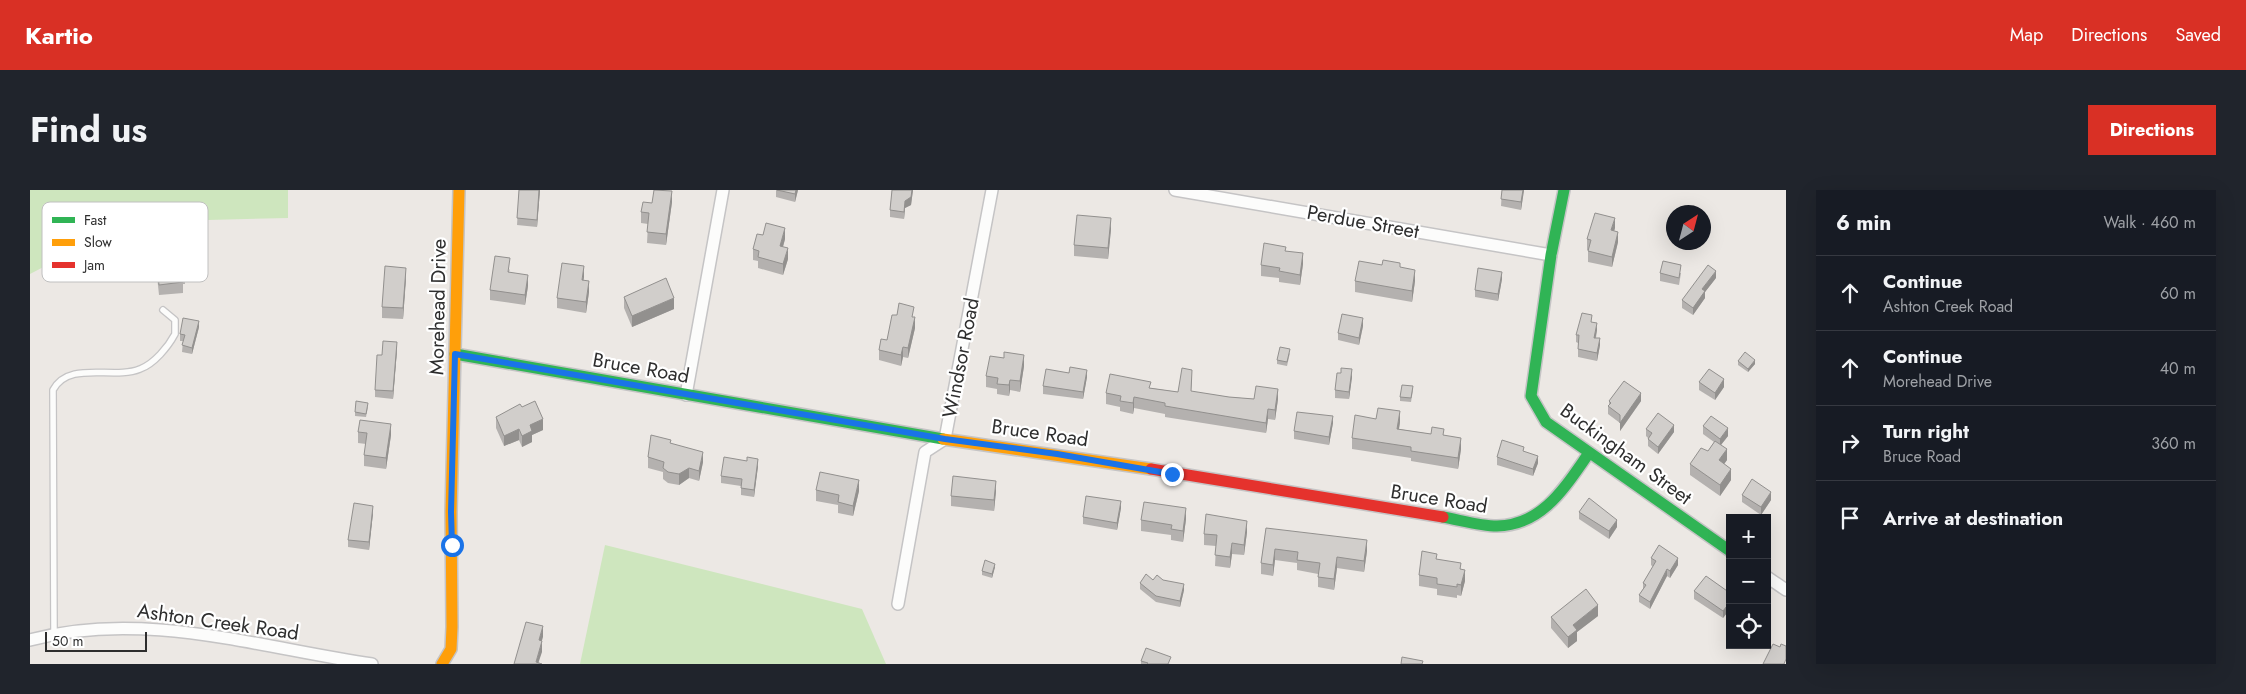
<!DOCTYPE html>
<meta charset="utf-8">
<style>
:root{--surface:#171b24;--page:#20242c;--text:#f1f3f6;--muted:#9ea1a6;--line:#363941;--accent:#d93025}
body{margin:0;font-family:Jost,sans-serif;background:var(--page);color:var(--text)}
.controls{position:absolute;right:15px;bottom:15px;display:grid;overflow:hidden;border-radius:0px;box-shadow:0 5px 20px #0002}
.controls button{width:45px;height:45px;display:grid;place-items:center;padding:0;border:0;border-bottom:1px solid var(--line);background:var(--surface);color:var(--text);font:25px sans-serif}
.compass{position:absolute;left:1636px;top:15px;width:45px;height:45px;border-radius:50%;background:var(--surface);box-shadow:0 5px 20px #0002;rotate:36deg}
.scale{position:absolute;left:15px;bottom:12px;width:102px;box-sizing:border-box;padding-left:5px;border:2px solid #2e2e2e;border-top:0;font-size:14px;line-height:18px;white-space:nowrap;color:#2e2e2e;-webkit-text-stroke:4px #fff;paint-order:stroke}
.stop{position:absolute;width:15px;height:15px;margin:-11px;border:4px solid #1a73e8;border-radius:50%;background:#fff}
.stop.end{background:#1a73e8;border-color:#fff;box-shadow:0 1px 5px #0008}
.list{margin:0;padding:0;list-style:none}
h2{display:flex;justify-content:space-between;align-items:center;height:65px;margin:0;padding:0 20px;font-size:21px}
h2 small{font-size:16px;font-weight:400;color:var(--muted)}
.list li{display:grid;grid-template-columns:32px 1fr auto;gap:15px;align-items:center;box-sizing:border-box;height:75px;padding:0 20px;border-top:1px solid var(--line)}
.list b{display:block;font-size:19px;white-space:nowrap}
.list p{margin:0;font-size:16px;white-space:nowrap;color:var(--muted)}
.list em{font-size:16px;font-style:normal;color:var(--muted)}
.icon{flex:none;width:28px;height:28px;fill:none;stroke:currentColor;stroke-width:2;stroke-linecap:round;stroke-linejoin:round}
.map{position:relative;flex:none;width:1756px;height:474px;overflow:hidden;border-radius:0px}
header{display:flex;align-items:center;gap:30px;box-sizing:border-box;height:70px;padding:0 25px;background:var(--accent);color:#fff}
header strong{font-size:24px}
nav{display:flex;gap:28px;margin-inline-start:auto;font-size:18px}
.intro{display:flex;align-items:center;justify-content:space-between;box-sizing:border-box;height:120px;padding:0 30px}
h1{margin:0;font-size:35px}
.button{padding:12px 22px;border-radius:0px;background:var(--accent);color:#fff;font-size:18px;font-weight:700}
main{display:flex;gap:30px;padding:0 30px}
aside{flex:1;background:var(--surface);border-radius:0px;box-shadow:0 5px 20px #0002}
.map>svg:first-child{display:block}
.green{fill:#cee6be}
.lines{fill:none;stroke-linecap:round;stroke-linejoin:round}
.lane-casing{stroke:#c5c4c5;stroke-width:8}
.street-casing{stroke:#c5c4c5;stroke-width:14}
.fast-casing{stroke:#c5c4c5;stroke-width:14}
.slow-casing{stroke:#c5c4c5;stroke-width:14}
.jam-casing{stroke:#c5c4c5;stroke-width:14}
.lane{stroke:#fcfcfb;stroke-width:5.5}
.street{stroke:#fcfcfb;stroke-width:11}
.fast{stroke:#30b455;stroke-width:11}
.slow{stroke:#ff9f0a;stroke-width:11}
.jam{stroke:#e5322d;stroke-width:11}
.wall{fill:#b4b1af}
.shaded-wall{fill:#92908e}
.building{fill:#d1cecb;stroke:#92908e}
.route{stroke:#1a73e8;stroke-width:6}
.labels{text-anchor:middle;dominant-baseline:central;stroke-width:4.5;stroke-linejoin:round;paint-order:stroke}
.street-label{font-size:20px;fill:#2e2e2e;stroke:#fff}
.key{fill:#fff;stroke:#c0c0c0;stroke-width:1}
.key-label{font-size:14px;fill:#2e2e2e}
</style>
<header>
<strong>Kartio</strong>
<nav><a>Map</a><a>Directions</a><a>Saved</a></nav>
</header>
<div class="intro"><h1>Find us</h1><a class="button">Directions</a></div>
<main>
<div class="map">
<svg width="1756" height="474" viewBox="0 0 1756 474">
<rect width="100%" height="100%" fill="#ece8e4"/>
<g class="green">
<polygon points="0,0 258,0 258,28 100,32 0,84"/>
<polygon points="575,355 832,419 856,474 550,474"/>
</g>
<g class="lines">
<g class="lane-casing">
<path id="lane" d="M24,443L23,200C39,170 83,190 110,179C124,174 138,157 145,144V130L133,120"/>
</g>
<g class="street-casing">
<g id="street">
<polyline points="1145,0 1521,65"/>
<polyline points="656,205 693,0"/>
<polyline points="1737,387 1756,400"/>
<polyline points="868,414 895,262 915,249 962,0"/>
<path d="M0,450C113,419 230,458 342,474"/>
</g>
</g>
<g class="fast-casing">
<g id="fast">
<polyline points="1534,0 1521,65 1501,206 1516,232 1700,361"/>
<polyline points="425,164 913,249"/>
<path d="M1413,327C1430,330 1450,336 1467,336C1513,335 1535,297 1559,263"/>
</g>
</g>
<g class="slow-casing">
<g id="slow">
<polyline points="913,249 1121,279"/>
<polyline points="412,474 421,459 422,437 421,322 429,0"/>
</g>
</g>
<g class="jam-casing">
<polyline id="jam" points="1121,279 1413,327"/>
</g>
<use href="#lane" class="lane"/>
<use href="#street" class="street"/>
<use href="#fast" class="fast"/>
<use href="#slow" class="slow"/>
<use href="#jam" class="jam"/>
</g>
<g class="wall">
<polygon points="489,0 510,0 507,37 487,35"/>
<polygon points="746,0 768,0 765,12 746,7"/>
<polygon points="862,0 883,0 881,15 875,18 874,29 860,27 860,20"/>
<polygon points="1472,0 1494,0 1491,20 1471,16"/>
<polygon points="642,12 636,55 617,53 618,34 611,33 611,22 622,13"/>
<polygon points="123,36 150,52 168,66 168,76 154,78 155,94 153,94 153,103 129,105 123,47"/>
<polygon points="1585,38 1584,41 1588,52 1582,77 1558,72 1558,60 1557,60 1557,49"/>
<polygon points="1081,39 1078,69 1044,66 1044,55"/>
<polygon points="755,49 753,57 758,69 753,85 728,78 728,71 723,70 723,59"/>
<polygon points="1256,61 1273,74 1270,95 1249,92 1249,88 1231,86 1231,75"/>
<polygon points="1352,75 1370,77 1385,91 1382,112 1325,102 1325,91"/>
<polygon points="480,79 479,82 498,96 495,115 460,110 460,100"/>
<polygon points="1630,83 1651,83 1649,95 1630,91"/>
<polygon points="554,87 553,90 559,102 556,123 527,118 527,108"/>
<polygon points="376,88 373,129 352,128 352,117"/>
<polygon points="1686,88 1675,102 1675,108 1663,125 1652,118 1652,110"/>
<polygon points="1472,89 1468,111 1445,107 1445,100"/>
<polygon points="594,107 644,119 602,137 594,118"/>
<polygon points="884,127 885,138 878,168 873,167 871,176 849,170 849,160 857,150"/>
<polygon points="1562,132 1567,140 1566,148 1570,155 1567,171 1548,167 1548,153 1546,152 1546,145"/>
<polygon points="1333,136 1329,155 1308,150 1308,143"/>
<polygon points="169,137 162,164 152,162 153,151 150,151 150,144"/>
<polygon points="367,160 363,209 345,207 345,200 352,165"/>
<polygon points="1260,163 1257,176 1247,174 1247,170"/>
<polygon points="974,168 994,176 990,202 980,200 979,206 967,204 967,199 956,197 956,186"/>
<polygon points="1708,171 1725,174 1718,182 1708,175"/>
<polygon points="1311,183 1322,187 1319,209 1305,208 1305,200"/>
<polygon points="1057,187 1053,209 1013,204 1013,196"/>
<polygon points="1162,190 1161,202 1199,207 1224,209 1248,209 1245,230 1238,229 1236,243 1135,227 1135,224 1104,218 1103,224 1090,221 1090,217 1076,214 1076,203 1121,198 1148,202"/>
<polygon points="1669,192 1694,197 1685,210 1669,200"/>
<polygon points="1383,200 1381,212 1370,211 1370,207"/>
<polygon points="1579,211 1611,211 1590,241 1590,233 1578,224 1578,216 1579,215"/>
<polygon points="338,217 336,227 325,226 325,222"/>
<polygon points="492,217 513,240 502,245 502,252 492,257 489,250 474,256 466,238 466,227"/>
<polygon points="1370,232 1369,239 1401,244 1414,245 1431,259 1428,279 1381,271 1381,268 1322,259 1322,248"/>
<polygon points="1303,233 1299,255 1264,249 1264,241"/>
<polygon points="1673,236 1698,246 1691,255 1697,270 1694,274 1701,290 1690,306 1660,285 1660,274 1678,261 1684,252 1673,244"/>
<polygon points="1616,239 1644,242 1628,264 1618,256 1618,248 1616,246"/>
<polygon points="328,242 361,245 356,279 334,276 334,265 336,254 328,253"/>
<polygon points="641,254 673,272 669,291 659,288 649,295 638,293 633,289 633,282 618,278 618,267"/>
<polygon points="1467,267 1508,273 1503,286 1467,275"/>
<polygon points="728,276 724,307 711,305 711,296 691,293 691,286"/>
<polygon points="786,300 829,301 823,326 808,323 808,315 786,311"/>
<polygon points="966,301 964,321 921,316 921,306"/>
<polygon points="1712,305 1741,310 1731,325 1712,312"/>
<polygon points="1091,318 1087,340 1053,334 1053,327"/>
<polygon points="1549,322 1587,337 1579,349 1549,329"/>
<polygon points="343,323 339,360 318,357 318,350"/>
<polygon points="1156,329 1153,352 1141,350 1141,345 1111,341 1111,330"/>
<polygon points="1236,338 1337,361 1334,382 1307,378 1304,400 1288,397 1288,384 1267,380 1267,373 1245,370 1243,386 1231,384 1231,373"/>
<polygon points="1217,342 1214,365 1202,364 1200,378 1185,376 1186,356 1174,355 1174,344"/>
<polygon points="1621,368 1648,375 1640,388 1637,386 1620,419 1609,412 1609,405 1613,399 1613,393 1623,377 1621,375"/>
<polygon points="1407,370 1431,379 1435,391 1431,406 1427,405 1427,408 1407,405 1407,399 1389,396 1389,385"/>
<polygon points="965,377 962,388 952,385 952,381"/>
<polygon points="1123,390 1133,390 1154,400 1150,417 1126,412 1110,399 1110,393"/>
<polygon points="1664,401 1700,403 1700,419 1693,428 1664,409"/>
<polygon points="1568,426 1547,442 1547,451 1538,458 1521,438 1521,427"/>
<polygon points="1111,471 1141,474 1111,474"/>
</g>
<g class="shaded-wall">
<polygon points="509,0 510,0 507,37 507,30"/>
<polygon points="766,0 768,0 765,12 765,4"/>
<polygon points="882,0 883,0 881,15 875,18 874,29 874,22 875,11"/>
<polygon points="1493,0 1494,0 1491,20 1491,12"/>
<polygon points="642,1 642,12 636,55 636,44"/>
<polygon points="1081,28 1081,39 1078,69 1078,58"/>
<polygon points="1585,28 1585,38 1581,51 1581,40"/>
<polygon points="755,38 755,49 750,67 750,56"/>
<polygon points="1588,42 1588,52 1582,77 1582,67"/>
<polygon points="758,58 758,69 753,85 753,74"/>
<polygon points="1273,63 1273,74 1270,95 1270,85"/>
<polygon points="554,76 554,87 552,101 552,90"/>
<polygon points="376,78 376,88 373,129 373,118"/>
<polygon points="1385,80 1385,91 1382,112 1382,101"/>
<polygon points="1686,81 1686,88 1675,102 1675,108 1663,125 1663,118 1672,99"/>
<polygon points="1472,82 1472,89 1468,111 1468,104"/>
<polygon points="498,85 498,96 495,115 495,105"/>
<polygon points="559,91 559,102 556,123 556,112"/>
<polygon points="644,108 644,119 602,137 602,126"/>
<polygon points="885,127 885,138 878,168 878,158"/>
<polygon points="1333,128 1333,136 1329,155 1329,148"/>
<polygon points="169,131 169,137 162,164 162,158"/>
<polygon points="1567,133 1567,140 1564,155 1564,148"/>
<polygon points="1570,148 1570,155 1567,171 1567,163"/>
<polygon points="367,152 367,160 363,209 363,201"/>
<polygon points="873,157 873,167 871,176 871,165"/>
<polygon points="994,165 994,176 990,202 990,191"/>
<polygon points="1725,170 1725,174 1718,182 1718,179"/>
<polygon points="1322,179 1322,187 1319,209 1319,202"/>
<polygon points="1057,180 1057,187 1053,209 1053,202"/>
<polygon points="1694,189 1694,197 1685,210 1685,203"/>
<polygon points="980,190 980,200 979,206 979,195"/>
<polygon points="1248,199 1248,209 1245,230 1245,220"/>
<polygon points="1611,203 1611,211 1590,241 1590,233"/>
<polygon points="1104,207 1104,218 1103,224 1103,213"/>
<polygon points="1238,219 1238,229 1236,243 1236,233"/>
<polygon points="1370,221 1370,232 1367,250 1367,239"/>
<polygon points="1303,226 1303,233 1299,255 1299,247"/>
<polygon points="513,229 513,240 502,245 502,252 492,257 492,246 500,235"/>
<polygon points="361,234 361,245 356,279 356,268"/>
<polygon points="1644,235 1644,242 1628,264 1628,257"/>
<polygon points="1698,238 1698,246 1690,256 1690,249"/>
<polygon points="489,239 489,250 474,256 474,246"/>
<polygon points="1431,248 1431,259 1428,279 1428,268"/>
<polygon points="1697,259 1697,270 1689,281 1689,270"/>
<polygon points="673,262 673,272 669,291 669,281"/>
<polygon points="1508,266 1508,273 1503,286 1503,279"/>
<polygon points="728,269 728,276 724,307 724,300"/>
<polygon points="659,278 659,288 649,295 649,284"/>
<polygon points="1701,279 1701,290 1690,306 1690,295"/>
<polygon points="829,290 829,301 823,326 823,316"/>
<polygon points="966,291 966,301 964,321 964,310"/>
<polygon points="1741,302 1741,310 1731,325 1731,317"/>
<polygon points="1091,311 1091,318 1087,340 1087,333"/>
<polygon points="343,316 343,323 339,360 339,352"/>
<polygon points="1156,318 1156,329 1153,352 1153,341"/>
<polygon points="1587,330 1587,337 1579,349 1579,341"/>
<polygon points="1217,331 1217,342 1214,365 1214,355"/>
<polygon points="1337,350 1337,361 1334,382 1334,371"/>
<polygon points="1202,353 1202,364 1200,378 1200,367"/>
<polygon points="1245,359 1245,370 1243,386 1243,375"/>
<polygon points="1307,367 1307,378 1304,400 1304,389"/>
<polygon points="1648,368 1648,375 1640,388 1640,381"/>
<polygon points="965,374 965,377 962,388 962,384"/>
<polygon points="1637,379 1637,386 1620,419 1620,412"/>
<polygon points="1435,380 1435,391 1431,406 1431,395"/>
<polygon points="1154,394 1154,400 1150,417 1150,411"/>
<polygon points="1700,412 1700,419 1693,428 1693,421"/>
<polygon points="1568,415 1568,426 1547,442 1547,451 1538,458 1538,447 1543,435"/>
<polygon points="513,436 513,447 509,461 509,450"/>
<polygon points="512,451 512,462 508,474 506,472"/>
</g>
<g class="building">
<polygon points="489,0 509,0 507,30 487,28"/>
<polygon points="624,0 642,1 636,44 617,42 619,23 611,22 613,12 622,13"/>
<polygon points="747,0 766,0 765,4"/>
<polygon points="862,0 882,0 881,7 875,11 874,22 860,20"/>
<polygon points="1472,0 1493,0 1491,12 1471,9"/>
<polygon points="1565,23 1585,28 1581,40 1588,42 1582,67 1558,61 1561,50 1557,49"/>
<polygon points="1047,25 1081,28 1078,58 1044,55"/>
<polygon points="736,33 755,38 750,56 758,58 753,74 728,67 729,61 723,59 727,44 733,45"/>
<polygon points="148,34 150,52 166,51 168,66 153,67 155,83 152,84 153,92 129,95 123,36"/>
<polygon points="1234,53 1256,57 1255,61 1273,63 1270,85 1249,81 1250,78 1231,75"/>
<polygon points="465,66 480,68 478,82 498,85 495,105 460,100"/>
<polygon points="1353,70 1370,73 1370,77 1385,80 1382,101 1325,91 1329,71 1352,75"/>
<polygon points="1633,71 1651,75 1649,88 1630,83"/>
<polygon points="532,73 554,76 552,90 559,91 556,112 527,108"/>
<polygon points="1678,75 1686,81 1672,99 1675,101 1663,118 1652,110"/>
<polygon points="355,76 376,78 373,118 352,117"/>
<polygon points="1448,78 1472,82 1468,104 1445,100"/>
<polygon points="636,88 644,108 602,126 594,107"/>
<polygon points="869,113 884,117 882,127 885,127 878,158 873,157 871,165 849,160 851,149 857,150 862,125 867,125"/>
<polygon points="1552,123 1562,125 1561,132 1567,133 1564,148 1570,148 1567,163 1548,159 1549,145 1546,145"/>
<polygon points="1312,124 1333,128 1329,148 1308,143"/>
<polygon points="153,128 169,131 162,158 152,155 155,145 150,144"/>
<polygon points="353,151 367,152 363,201 345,200 347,165 352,165"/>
<polygon points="1250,157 1260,159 1257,172 1247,170"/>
<polygon points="974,162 994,165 990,191 980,190 979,195 967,194 968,188 956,186 960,166 974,168"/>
<polygon points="1715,162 1725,170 1718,179 1708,171"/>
<polygon points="1040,177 1057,180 1053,202 1013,196 1016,179 1039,183"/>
<polygon points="1152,178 1162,180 1161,201 1199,207 1224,209 1226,196 1248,199 1245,220 1238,219 1236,233 1135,216 1135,213 1104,207 1103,213 1090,211 1091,206 1076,203 1080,184 1121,192 1119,198 1148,202"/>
<polygon points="1311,178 1322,179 1319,202 1305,200 1307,183 1311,183"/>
<polygon points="1679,179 1694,189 1685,203 1669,192"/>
<polygon points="1594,191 1611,203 1590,233 1590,225 1578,216 1581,213 1579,211"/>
<polygon points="1372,195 1383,196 1381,208 1370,207"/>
<polygon points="326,211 338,213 336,224 325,222"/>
<polygon points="505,211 513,229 500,235 502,241 492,246 489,239 474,246 466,227 490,214 492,217"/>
<polygon points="1348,218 1370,221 1367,239 1401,244 1402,237 1414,239 1413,245 1431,248 1428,268 1381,261 1381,257 1322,248 1325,225 1346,229"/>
<polygon points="1267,222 1303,226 1299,247 1264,241"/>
<polygon points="1628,223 1644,235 1628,257 1618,249 1622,243 1616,239"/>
<polygon points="1681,226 1698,238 1690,249 1673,236"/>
<polygon points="330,230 361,234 356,268 334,265 337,243 328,242"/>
<polygon points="621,245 641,250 640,253 673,262 669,281 659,278 649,284 638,282 633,278 634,272 618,267"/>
<polygon points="1472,250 1494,257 1493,261 1508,266 1503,279 1467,267"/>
<polygon points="1685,251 1697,259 1689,270 1701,279 1690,295 1660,274 1671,258 1678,261"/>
<polygon points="694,267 717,271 717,267 728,269 724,300 711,298 712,289 691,286"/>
<polygon points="790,282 829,290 823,316 808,312 809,305 786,300"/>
<polygon points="923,286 966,291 964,310 921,306"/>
<polygon points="1722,289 1741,302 1731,317 1712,305"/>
<polygon points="1056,306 1091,311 1087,333 1053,327"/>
<polygon points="1559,308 1587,330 1579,341 1549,322"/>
<polygon points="1114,312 1156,318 1153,341 1141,339 1142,335 1111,330"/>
<polygon points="324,313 343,316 339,352 318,350"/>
<polygon points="1176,324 1217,331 1214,355 1202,353 1200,367 1185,365 1187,345 1174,344"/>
<polygon points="1236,338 1337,350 1334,371 1307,367 1304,389 1288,387 1290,373 1267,370 1268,362 1245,359 1243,375 1231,373"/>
<polygon points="1629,355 1648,368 1640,381 1637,379 1620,412 1609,405 1616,395 1613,393 1626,371 1621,368"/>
<polygon points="1392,361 1407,364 1406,369 1431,373 1430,379 1435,380 1431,395 1427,394 1427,397 1407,394 1407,388 1389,385"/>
<polygon points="955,370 965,374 962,384 952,381"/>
<polygon points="1116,384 1123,390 1127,385 1133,390 1154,394 1150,411 1126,406 1110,393"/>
<polygon points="1676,386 1700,403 1700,412 1693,421 1664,401"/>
<polygon points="1556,399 1568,415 1543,435 1547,440 1538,447 1521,427"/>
<polygon points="496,432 513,436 509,450 512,451 506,472 512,474 484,474"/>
<polygon points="1743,454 1750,457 1751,454 1756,456 1756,469 1754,474 1733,474"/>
<polygon points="1116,458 1141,467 1138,474 1117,474 1118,473 1111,471"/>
<polygon points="1372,467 1393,471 1392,474 1371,474"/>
</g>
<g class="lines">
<polyline class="route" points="422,355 421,322 425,164 915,249 1027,264 1142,284"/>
</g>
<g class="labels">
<g class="street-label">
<text transform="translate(1333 32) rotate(10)">Perdue Street</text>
<text transform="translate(408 117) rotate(-89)">Morehead Drive</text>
<text transform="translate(931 168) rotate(-79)">Windsor Road</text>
<text transform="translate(611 178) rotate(10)">Bruce Road</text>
<text transform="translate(1010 243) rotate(8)">Bruce Road</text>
<text transform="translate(1596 264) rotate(36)">Buckingham Street</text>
<text transform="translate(1409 309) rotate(9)">Bruce Road</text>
<text transform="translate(188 432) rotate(8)">Ashton Creek Road</text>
</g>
</g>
<rect x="12" y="12" width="166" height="80" rx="8" class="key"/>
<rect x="22" y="27" width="23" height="6" fill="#30b455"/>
<rect x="22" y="49" width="23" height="7" fill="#ff9f0a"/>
<rect x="22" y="72" width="23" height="6" fill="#e5322d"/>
<g class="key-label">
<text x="54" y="35">Fast</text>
<text x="54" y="57">Slow</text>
<text x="54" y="80">Jam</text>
</g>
</svg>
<div class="controls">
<button>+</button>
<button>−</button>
<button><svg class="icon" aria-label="locate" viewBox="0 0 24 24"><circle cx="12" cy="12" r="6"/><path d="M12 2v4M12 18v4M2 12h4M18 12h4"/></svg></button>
</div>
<svg class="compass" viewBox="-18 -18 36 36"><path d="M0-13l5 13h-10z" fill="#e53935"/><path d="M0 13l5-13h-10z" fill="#9ea1a6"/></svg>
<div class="scale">50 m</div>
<div class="stop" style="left:422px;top:355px"></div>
<div class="stop end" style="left:1142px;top:284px"></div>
</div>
<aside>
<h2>6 min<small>Walk · 460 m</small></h2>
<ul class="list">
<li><svg class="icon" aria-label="ahead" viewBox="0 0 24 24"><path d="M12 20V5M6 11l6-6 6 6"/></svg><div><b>Continue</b><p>Ashton Creek Road</p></div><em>60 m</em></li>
<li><svg class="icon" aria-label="ahead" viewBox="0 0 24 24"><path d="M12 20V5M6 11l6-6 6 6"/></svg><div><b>Continue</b><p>Morehead Drive</p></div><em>40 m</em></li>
<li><svg class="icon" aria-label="right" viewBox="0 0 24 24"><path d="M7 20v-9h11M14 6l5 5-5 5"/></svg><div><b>Turn right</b><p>Bruce Road</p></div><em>360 m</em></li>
<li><svg class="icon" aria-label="arrive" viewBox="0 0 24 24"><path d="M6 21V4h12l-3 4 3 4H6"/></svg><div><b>Arrive at destination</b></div></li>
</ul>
</aside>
</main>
